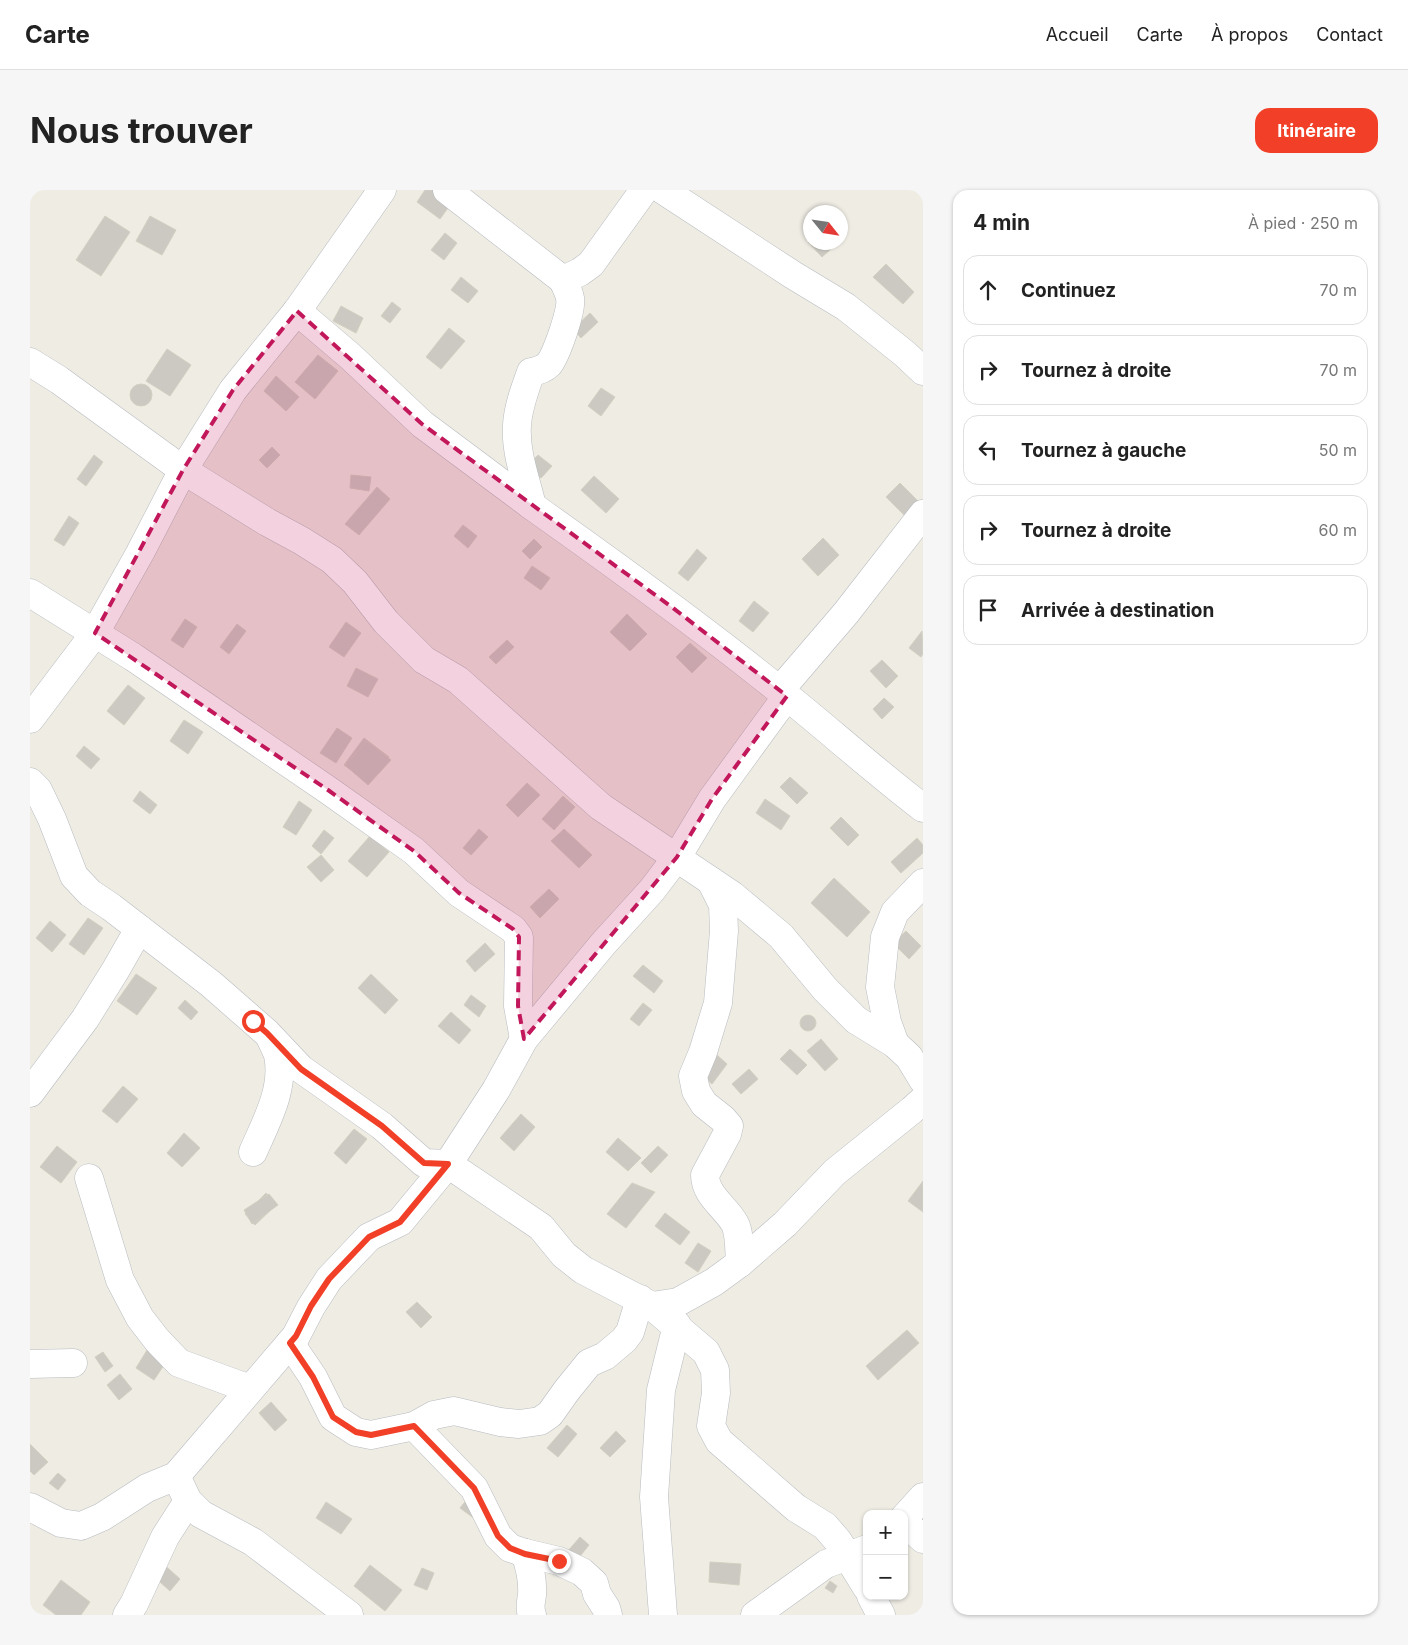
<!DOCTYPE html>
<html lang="fr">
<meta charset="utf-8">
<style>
:root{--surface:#fff;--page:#f6f6f6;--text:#222;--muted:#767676;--line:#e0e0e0;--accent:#f14027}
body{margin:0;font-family:Inter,sans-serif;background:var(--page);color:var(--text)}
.controls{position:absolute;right:15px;bottom:15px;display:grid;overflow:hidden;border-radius:10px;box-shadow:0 1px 4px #0004}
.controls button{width:45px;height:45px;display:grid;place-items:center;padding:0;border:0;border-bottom:1px solid var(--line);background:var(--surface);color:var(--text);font:25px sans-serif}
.compass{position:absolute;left:773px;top:15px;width:45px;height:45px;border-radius:50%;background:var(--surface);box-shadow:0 1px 4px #0004;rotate:120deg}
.stop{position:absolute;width:15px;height:15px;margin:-11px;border:4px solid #f14027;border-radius:50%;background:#fff}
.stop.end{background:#f14027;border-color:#fff;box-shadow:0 1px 5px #0008}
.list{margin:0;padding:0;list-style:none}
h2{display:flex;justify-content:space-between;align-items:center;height:65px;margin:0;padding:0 20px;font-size:21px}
h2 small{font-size:16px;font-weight:400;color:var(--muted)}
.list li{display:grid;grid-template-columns:32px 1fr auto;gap:15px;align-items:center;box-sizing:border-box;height:70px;margin:0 10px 10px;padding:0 10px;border:1px solid var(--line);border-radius:15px}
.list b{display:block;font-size:19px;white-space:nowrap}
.list em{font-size:16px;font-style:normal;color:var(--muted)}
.icon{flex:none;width:28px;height:28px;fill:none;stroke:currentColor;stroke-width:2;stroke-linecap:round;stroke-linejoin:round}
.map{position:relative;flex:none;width:893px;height:1425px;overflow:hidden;border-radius:15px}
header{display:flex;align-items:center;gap:30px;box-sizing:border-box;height:70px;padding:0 25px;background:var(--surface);border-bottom:1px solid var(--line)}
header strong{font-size:24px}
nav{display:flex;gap:28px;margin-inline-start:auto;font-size:18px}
.intro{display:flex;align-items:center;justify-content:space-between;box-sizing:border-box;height:120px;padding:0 30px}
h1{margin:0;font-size:35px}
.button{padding:12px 22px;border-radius:15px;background:var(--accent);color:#fff;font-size:18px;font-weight:700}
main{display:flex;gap:30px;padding:0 30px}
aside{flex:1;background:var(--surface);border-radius:15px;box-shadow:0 1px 4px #0004}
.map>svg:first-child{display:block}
.building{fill:#cbc9c2;stroke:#d3cfc1}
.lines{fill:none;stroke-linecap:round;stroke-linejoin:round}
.minor-casing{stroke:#b8bbc0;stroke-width:29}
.minor{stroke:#fff;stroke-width:28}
.route{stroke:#f14027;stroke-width:6}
.marked{fill:#c2185b;fill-opacity:0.2;stroke:#c2185b;stroke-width:4;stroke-dasharray:10 6;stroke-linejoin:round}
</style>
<header>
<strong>Carte</strong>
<nav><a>Accueil</a><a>Carte</a><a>À propos</a><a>Contact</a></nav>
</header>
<div class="intro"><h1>Nous trouver</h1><a class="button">Itinéraire</a></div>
<main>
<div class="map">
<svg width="893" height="1425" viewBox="0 0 893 1425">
<rect width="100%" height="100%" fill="#eeece3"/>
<g class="building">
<polygon points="395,0 408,0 423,11 410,29 387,12"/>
<polygon points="75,26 100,42 71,86 46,70"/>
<polygon points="120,26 146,40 132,65 106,51"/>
<polygon points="415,43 427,53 414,70 401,60"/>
<polygon points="781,49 781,52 809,52 792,67 778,52"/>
<polygon points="856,74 884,102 873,114 843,87"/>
<polygon points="431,87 448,101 438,113 421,100"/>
<polygon points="362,112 371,119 360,133 351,126"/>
<polygon points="311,116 333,128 326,143 303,131"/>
<polygon points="560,123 568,132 551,148 543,139"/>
<polygon points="419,138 435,151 411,179 396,167"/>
<polygon points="137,159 161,175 140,206 116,191"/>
<polygon points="288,165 308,181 285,209 265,192"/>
<polygon points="246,186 269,207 256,221 234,201"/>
<circle cx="111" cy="205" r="11"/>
<polygon points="571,198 585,207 571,226 558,216"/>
<polygon points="242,257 250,265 237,278 229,270"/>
<polygon points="64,265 73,272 56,296 47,289"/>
<polygon points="508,265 522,276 511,288 497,277"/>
<polygon points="321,285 341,287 339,301 320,298"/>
<polygon points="564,286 589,309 576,323 551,300"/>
<polygon points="870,293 892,315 878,329 856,307"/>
<polygon points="347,297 360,309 329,345 315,334"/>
<polygon points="39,326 49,333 34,356 24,350"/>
<polygon points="433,335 447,346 438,358 424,346"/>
<polygon points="793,348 809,365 788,386 772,369"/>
<polygon points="504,349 512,357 500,369 492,361"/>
<polygon points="667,359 677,368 658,391 648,383"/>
<polygon points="502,376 520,388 511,400 494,388"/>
<polygon points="724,411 739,423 723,442 709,431"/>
<polygon points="597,424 617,444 600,461 580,442"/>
<polygon points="155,429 167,437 153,458 141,450"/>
<polygon points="316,432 331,443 314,467 299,457"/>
<polygon points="207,434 216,441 199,464 190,457"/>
<polygon points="892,441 893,464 891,467 879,458"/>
<polygon points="477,450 484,457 466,474 459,467"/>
<polygon points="660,453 677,468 662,483 646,467"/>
<polygon points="852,470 868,486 856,498 840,481"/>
<polygon points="326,478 348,489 338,507 317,496"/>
<polygon points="98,495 115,508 94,535 77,521"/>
<polygon points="854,508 864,517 852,529 843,519"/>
<polygon points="154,530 173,542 158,564 140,551"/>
<polygon points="307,538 322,548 306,573 290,563"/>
<polygon points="334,548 359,567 339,593 314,575"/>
<polygon points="337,551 361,570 338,595 315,575"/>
<polygon points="54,556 70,569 61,579 46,566"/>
<polygon points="760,587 778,603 767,614 750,597"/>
<polygon points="497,593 510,605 488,627 476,615"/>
<polygon points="110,601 127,615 120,624 103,611"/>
<polygon points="533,606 545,617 524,640 512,629"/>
<polygon points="735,609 760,626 751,640 726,623"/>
<polygon points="269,611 282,620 266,645 253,637"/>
<polygon points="811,627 829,645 818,656 800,638"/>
<polygon points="449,639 458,647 441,665 433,658"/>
<polygon points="534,639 562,665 549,678 521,651"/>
<polygon points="294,640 304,648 291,664 282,656"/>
<polygon points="340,646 359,662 337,687 318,671"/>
<polygon points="887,648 893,655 893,663 871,683 861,672"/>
<polygon points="291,665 304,680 291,692 277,677"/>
<polygon points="804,688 840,722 817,747 781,713"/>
<polygon points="519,699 529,709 510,728 500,717"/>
<polygon points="58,728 73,738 54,765 39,754"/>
<polygon points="20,731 36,745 22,762 6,748"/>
<polygon points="876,741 891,756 879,769 863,753"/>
<polygon points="455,753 465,764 445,782 436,771"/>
<polygon points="613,775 633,791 624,803 603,786"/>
<polygon points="106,784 127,798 107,825 87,811"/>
<polygon points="341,784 368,810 355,824 328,798"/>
<polygon points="441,805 456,816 449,827 434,815"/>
<polygon points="155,810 168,822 161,830 148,818"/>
<polygon points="613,813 622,820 609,836 600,829"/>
<polygon points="421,822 441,840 429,854 408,836"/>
<circle cx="778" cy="833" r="8"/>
<polygon points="791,849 808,869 795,881 777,861"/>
<polygon points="760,859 777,875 767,885 750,869"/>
<polygon points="687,865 697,874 682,894 671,885"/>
<polygon points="719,879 728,889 711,904 702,894"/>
<polygon points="93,896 108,909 87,933 72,921"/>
<polygon points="491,924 505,937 484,961 470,948"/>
<polygon points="324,939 337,949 316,974 304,963"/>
<polygon points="154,943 170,958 152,977 137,963"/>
<polygon points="588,948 611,968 598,981 576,962"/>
<polygon points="27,956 47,972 31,993 10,977"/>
<polygon points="628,956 638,965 621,983 611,973"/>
<polygon points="893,991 893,1022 878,1011"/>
<polygon points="602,993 625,1002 596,1038 577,1024"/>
<polygon points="236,1003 247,1014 225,1035 215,1024"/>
<polygon points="239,1004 248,1015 222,1034 214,1020"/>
<polygon points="635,1023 660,1042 650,1055 625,1036"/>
<polygon points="668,1053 681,1061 668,1082 655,1073"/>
<polygon points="387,1112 402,1127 391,1138 376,1122"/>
<polygon points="877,1140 889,1153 848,1190 836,1176"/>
<polygon points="119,1157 138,1169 124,1190 106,1178"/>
<polygon points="73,1162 83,1176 75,1182 65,1167"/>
<polygon points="90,1184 102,1199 89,1210 77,1195"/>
<polygon points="241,1212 257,1230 245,1241 229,1223"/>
<polygon points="537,1235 547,1244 528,1267 517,1258"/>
<polygon points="586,1241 596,1251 580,1267 570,1258"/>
<polygon points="0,1254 18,1272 4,1285 0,1281"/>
<polygon points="28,1283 36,1290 28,1300 19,1293"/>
<polygon points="439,1307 445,1329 430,1318"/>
<polygon points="296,1312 322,1329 311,1344 286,1328"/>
<polygon points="550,1347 559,1355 547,1370 537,1362"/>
<polygon points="130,1371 150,1389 140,1401 120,1383"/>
<polygon points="680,1372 711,1374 709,1395 679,1392"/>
<polygon points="340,1375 372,1400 355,1421 324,1396"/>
<polygon points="392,1378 404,1383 397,1400 384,1395"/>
<polygon points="31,1390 60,1412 51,1425 26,1425 13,1415"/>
<polygon points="800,1391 807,1396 803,1403 795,1398"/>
</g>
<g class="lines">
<g class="minor-casing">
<g id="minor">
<polyline points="417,0 533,90 550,82 561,74 614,0"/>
<polyline points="633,0 763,85 816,117 875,164 893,181"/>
<path d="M533,90C535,95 539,102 540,108C543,119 526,165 519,174C514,179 508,181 501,182C495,199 488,217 487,235C485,262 496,290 502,316C581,372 659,428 734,488C788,530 838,576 893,618"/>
<polyline points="267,121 321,167 392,234 502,316"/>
<polyline points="0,172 29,190 153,280 237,332 272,351 302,370 325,392 356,432 394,470 428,490 571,617 702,705 751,746 795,799 826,830 865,854 879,867 893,890"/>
<polyline points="0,403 103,467 298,600 384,661 429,703 483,739 489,747 488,816 494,849"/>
<polyline points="750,500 816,423 893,324"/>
<polyline points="0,529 65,443 110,363 153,280 203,200 267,121 352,0"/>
<polyline points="0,592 8,600 22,629 44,686 60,703 81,717 181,794 237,843 271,879 352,936 394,973 418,974 511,1037 534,1065 553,1080 622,1116 676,1162 685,1180 686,1203 681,1236 689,1251 766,1318 795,1336 808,1351 837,1398"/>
<path d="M681,691L693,715L694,741L688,813L673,862L663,886L666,901L674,914L693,929L699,936L697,944L675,985C675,1006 696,1017 705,1034C710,1044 709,1062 710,1073"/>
<polyline points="865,854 857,832 850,797 855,747 865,722 893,693"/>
<polyline points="0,903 55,829 85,781 109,739"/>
<path d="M223,962C236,932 255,899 248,865C246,859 242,852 240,847"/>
<polyline points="59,988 90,1090 110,1128 127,1150 149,1173 220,1199"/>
<polyline points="622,1116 648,1112 684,1092 710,1073 755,1034 805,982 882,920 893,910"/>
<polyline points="260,1153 283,1187 303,1227 326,1242 341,1245 384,1236 404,1225 424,1221 470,1232 489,1234 510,1231 520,1224 537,1200 559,1173 575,1166 594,1150 600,1142 610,1109"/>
<polyline points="0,1174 43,1173"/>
<polyline points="384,1236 444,1298 468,1346 480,1358 495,1363 529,1371 552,1382 564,1393 567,1404 576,1418 578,1425"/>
<polyline points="146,1286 158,1311 171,1324 223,1352 319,1425"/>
<polyline points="0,1317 31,1333 51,1336 72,1327 117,1298 146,1286 266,1146 281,1117 299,1089 339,1047 370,1032 418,974 466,900 494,849 573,754 622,700 647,667 682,609 757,506"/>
<polyline points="874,1328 893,1307"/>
<polyline points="874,1332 893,1349"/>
<path d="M495,1363C500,1377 503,1390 502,1405C501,1413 499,1417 502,1425"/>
<polyline points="841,1406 851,1425"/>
<polyline points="97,1425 104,1414 135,1347 158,1311"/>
<polyline points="633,1425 624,1307 631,1200 647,1135"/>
<polyline points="725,1425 796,1374 837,1359"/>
</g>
</g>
<use href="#minor" class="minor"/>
</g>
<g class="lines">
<polyline class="route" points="223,831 237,843 271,879 352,936 394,973 418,974 370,1032 339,1047 299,1089 281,1116 266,1146 260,1153 283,1187 303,1227 326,1242 341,1245 384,1236 444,1298 468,1346 480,1358 495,1364 529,1371"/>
</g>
<path class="marked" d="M267,121L392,234L643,418L757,506L682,609L647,667L494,849L488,816L489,747L483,739L429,703L384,661L298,600L65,443L153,280L203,200Z"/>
</svg>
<div class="controls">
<button>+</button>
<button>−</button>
</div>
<svg class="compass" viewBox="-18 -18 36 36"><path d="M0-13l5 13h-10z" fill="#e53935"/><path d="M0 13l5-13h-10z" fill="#767676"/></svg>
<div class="stop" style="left:223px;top:831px"></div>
<div class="stop end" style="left:529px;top:1371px"></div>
</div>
<aside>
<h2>4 min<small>À pied · 250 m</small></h2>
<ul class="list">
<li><svg class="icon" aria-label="ahead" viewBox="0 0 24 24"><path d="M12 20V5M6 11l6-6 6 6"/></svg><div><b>Continuez</b></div><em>70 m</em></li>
<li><svg class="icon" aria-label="right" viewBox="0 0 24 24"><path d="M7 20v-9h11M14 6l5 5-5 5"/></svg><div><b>Tournez à droite</b></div><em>70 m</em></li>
<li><svg class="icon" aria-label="left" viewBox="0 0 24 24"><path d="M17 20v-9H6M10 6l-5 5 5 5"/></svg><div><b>Tournez à gauche</b></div><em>50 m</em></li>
<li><svg class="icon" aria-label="right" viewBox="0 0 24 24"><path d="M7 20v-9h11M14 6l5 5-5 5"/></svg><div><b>Tournez à droite</b></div><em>60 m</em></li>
<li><svg class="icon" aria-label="arrive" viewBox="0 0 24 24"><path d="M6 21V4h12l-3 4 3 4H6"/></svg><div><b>Arrivée à destination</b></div></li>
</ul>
</aside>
</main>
